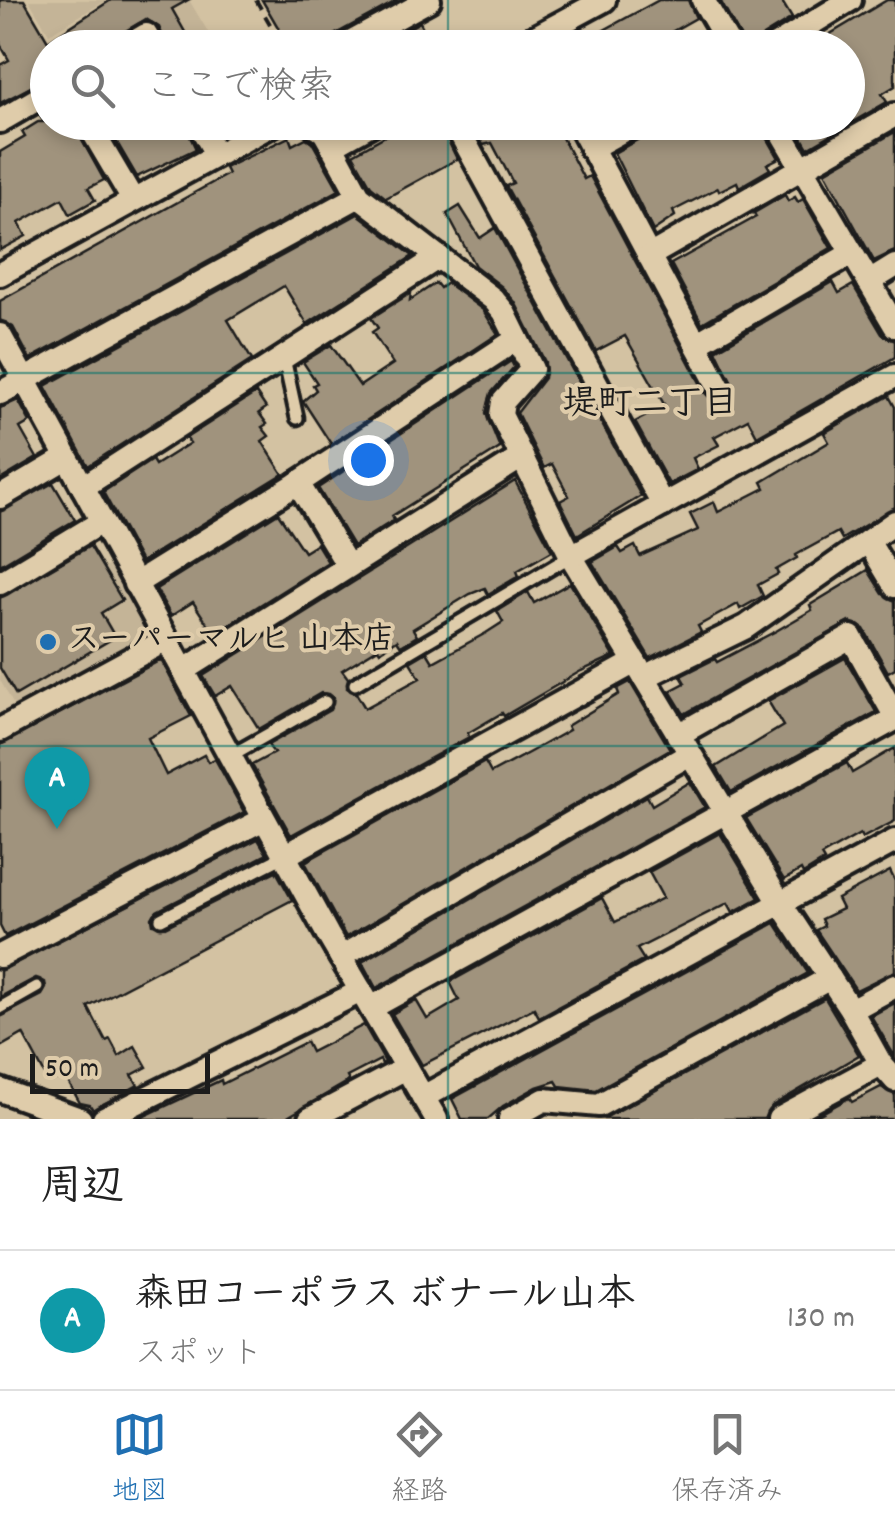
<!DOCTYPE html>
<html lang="ja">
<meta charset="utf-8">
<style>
:root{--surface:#fff;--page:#f2f2f2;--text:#222;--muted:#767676;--line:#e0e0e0;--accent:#1f6fb2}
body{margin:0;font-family:Dekko,"Klee One",sans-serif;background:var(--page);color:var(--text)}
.scale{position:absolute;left:30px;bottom:25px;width:180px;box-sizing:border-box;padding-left:10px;border:5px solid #1c1c1c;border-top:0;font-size:28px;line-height:35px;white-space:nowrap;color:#1c1c1c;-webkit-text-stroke:8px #dfccaa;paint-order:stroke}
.you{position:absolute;left:368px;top:460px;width:35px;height:35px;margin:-25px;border:8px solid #fff;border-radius:50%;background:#1a73e8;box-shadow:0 0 0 15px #1a73e833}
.badge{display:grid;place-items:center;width:65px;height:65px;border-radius:50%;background:var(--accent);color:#fff;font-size:32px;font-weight:700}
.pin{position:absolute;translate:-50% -82px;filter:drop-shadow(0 2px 5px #0008)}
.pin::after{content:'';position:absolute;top:52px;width:35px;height:30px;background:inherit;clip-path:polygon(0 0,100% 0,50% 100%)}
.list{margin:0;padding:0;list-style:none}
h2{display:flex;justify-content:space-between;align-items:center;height:130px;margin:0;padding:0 40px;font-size:42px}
h2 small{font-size:32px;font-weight:400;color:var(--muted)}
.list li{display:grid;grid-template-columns:65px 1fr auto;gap:30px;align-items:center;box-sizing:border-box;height:140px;padding:0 40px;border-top:2px solid var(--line)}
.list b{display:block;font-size:38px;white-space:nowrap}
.list p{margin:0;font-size:32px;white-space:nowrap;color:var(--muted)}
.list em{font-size:32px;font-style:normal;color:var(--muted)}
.icon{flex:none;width:55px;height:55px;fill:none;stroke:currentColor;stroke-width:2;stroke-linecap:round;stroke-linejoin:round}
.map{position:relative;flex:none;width:895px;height:1119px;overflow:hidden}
.search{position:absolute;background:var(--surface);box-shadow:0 5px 15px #0003;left:30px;right:30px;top:30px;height:110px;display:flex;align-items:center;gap:25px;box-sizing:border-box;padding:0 35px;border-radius:55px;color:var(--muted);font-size:38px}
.sheet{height:270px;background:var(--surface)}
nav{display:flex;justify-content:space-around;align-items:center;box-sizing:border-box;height:140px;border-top:2px solid var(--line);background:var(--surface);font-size:28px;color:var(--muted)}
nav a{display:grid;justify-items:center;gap:5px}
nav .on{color:var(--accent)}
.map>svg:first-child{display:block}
.built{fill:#c4b497}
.building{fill:#a0937d;stroke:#1c1c1c;stroke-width:2.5}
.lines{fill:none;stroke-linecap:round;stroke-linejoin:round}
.service-casing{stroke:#1c1c1c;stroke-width:19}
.minor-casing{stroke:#1c1c1c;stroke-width:30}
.path{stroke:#1c1c1c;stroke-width:4;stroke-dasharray:10 8;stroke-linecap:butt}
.service{stroke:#dfccaa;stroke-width:11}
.minor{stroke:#dfccaa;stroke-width:22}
.grid{fill:none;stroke:#0f766e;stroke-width:2.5;stroke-opacity:0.55}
.poi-dot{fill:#1f6fb2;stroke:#dfccaa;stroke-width:4}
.labels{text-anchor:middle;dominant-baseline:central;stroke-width:8;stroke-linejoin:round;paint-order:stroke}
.poi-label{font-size:32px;font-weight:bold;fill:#1c1c1c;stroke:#dfccaa;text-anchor:start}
.neighbourhood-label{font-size:35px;font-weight:bold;fill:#1c1c1c;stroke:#dfccaa}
</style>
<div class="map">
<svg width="895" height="1119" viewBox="0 0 895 1119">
<rect width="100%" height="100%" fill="#d3c2a2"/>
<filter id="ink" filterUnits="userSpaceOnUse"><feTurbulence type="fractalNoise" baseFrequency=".01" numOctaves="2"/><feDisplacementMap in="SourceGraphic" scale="20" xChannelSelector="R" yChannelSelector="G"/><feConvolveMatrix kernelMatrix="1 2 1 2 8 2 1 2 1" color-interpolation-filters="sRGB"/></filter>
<g filter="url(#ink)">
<g class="built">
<polygon points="29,0 107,0 49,34"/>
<polygon points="166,0 189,0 217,47 194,47"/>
<polygon points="113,563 149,627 145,640 17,711 0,680 0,628"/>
</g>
<g class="building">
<polygon points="0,0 24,0 48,41 111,0 188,0 172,9 194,48 168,48 159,27 146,19 99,48 48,48 48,78 0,103 0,65 9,60 0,44"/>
<polygon points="262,0 398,0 334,35 326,48 290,48"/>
<polygon points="659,0 688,0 696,18 666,35 672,48 571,48"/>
<polygon points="720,0 781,0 792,18 763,36 757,48 746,48"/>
<polygon points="887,0 895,0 895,86 882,94 887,102 808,148 793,122 848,122 848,48 801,48 808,43 810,46"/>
<polygon points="420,22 429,40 415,48 373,48"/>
<polygon points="48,111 48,122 72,122 104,180 88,188 95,200 70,214 62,199 19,223 26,236 0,250 0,152 25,137 22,132 38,122 44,122 40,115"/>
<polygon points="105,122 183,122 196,149 137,177"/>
<polygon points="410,122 439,122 457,159 386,198 371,186 353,154"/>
<polygon points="471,122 547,122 554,135 559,132 584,179 590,176 706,394 712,400 727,400 734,388 716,350 833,282 839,293 853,285 882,334 895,341 895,357 757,436 748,419 714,437 719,445 693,458 698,469 669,484 635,422 665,406 625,336 596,351 506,186 513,183 492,143 483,145"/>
<polygon points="653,122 740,122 746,136 761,127 779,158 767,164 770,169 739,187 737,182 719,191 718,188 673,211 675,216 653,231 614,153 646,135"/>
<polygon points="895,132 895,251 874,261 825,172"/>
<polygon points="289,137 292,145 306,138 312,142 339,190 30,359 13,327 0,320 0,301 228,174 225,168"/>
<polygon points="785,195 788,201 795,197 798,202 803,199 831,248 702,323 671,264 756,217 754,213"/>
<polygon points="460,206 480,238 495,228 641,496 577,535 560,501 569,496 552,464 544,468 517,413 544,378 545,362 515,302 502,287 475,266 447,214"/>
<polygon points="358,214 413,256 307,324 284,286 228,320 252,360 88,466 45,386"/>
<polygon points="436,283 440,288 447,283 483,310 498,334 331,444 303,401 316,390 313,385 317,383 303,362 331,345 360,386 393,364 372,332 378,328 371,318 411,293 410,300"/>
<polygon points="511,361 514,367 491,393 486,413 500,448 392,516 394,520 353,546 318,488"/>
<polygon points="256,393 266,408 259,413 267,424 262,427 269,436 262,441 283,474 141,562 103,492 152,460 155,465 190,443 186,438"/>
<polygon points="889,396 895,407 895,507 842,539 838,532 796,555 797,558 776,570 778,574 758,585 763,596 740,609 738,604 698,626 701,632 650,658 592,562 618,547 622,553 635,546 640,556 698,530 690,514 714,502 718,512 765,488 762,482 829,442 824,433"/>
<polygon points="18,400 30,422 20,428 37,458 0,480 0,408"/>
<polygon points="515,481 552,551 517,571 519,576 488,594 485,588 470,594 413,629 417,636 401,646 397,640 380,651 378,648 342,670 348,678 347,688 356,693 365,708 420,678 410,662 427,652 433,662 486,633 503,622 497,611 528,592 534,603 570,583 614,656 581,671 504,716 502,713 468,733 469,737 291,835 252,765 274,753 268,745 330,710 334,698 329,694 321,693 259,729 232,686 215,696 203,676"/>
<polygon points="53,483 75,520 0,565 0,512"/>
<polygon points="278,513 304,552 317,544 328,562 214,634 193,602 171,616 156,589"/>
<polygon points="90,546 122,600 101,613 115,637 16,695 0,668 0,598"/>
<polygon points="868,570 883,594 895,601 895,668 888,672 864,629 850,622 684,714 670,691 685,683 681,676 715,659 717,662 776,631 812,610 810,605"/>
<polygon points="845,658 876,712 731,792 716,767 783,726 768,701"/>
<polygon points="161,660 191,716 148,738 166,775 204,755 208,762 215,759 244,812 5,936 0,926 0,745"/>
<polygon points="630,682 670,749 346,937 305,862 485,762 491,773 530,752 569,730 567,726 619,694 617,689"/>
<polygon points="895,748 895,821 862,838 860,834 821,856 824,861 803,874 801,870 784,880 746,818 847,763 852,773"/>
<polygon points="690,782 705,807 376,988 362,962 647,796 652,805"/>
<polygon points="720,833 759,898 733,912 728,903 637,949 644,960 539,1017 534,1008 422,1065 392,1014 416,1000 427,1019 459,1000 450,982 602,898 615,922 663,898 649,872"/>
<polygon points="258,839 267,854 157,911 152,918 153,924 165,927 276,871 292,900 88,1007 106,1041 110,1039 119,1056 135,1046 147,1067 132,1075 138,1085 93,1110 90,1105 80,1103 64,1075 52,1081 47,1072 44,1073 23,1034 0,1047 0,1017 42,995 46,988 45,982 36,978 0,997 0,971"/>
<polygon points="890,871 895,881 895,971 856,990 816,930 824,926 821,919 842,909 837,899"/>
<polygon points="775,923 808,973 596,1090 559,1086 556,1081 537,1087 503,1106 488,1119 462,1119 452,1099"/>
<polygon points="825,998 859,1055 772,1106 764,1119 603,1119"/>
<polygon points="895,1003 895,1057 871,1016"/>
<polygon points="364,1025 385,1062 382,1064 380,1060 347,1077 349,1081 284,1119 138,1119 221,1080 222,1084 306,1042 311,1052"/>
<polygon points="881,1087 895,1095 895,1119 811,1119 849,1098 852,1102"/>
</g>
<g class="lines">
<g class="service-casing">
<g id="service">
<polyline points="284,358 297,418"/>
<polyline points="355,684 571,556"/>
<polyline points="230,756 325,702"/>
<polyline points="161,919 284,856"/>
<polyline points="0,1008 37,987"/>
</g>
</g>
<g class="minor-casing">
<g id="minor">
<polyline points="703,0 731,48"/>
<polyline points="124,48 146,35 153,48"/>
<polyline points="341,48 429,0"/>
<polyline points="515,48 604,0"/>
<polyline points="772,48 850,0"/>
<polyline points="0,121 48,93"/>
<polyline points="87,122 133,200"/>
<polyline points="198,122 216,154"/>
<polyline points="310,122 324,132 332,146 375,122"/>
<polyline points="454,122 663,505"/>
<polyline points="578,122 719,387"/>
<polyline points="775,122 895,326"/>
<polyline points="332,146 359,196 493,299 504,312 532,369 503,402 501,415 571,556 779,901 851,1010 881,1064 895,1080"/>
<polyline points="591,148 638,122"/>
<polyline points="649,256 895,115"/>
<polyline points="0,274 277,122"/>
<polyline points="869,282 895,266"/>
<polyline points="0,335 328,935 436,1119"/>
<polyline points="696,344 852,253"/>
<polyline points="0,393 359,196"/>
<polyline points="298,483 348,566"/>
<polyline points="83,487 439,257"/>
<polyline points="0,497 66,458"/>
<polyline points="868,541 895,586"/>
<polyline points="571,556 895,376"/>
<polyline points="0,583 101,522"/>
<polyline points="135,584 298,483 517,339"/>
<polyline points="183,671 522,457"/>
<polyline points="644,677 746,627 895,522"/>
<polyline points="0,730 166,640"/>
<polyline points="678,735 851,637 895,716"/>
<polyline points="284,856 635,662"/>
<polyline points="0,956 264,819"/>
<polyline points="341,957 690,754"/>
<polyline points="371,1008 895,719"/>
<polyline points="851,1010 895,986"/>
<polyline points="0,1090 80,1119"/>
<polyline points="423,1097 895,841"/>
<polyline points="104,1119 361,991"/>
<polyline points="310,1119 406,1068"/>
<polyline points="510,1119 544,1100 599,1105 830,978"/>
<polyline points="779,1119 881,1064"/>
</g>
</g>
<polyline class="path" points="256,0 284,48"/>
<use href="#service" class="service"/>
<use href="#minor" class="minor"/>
</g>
</g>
<path class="grid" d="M448,0V48M448,122V1119M0,373H895M0,746H895"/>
<circle class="poi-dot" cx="48" cy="642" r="10"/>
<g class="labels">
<g class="poi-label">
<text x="68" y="642">スーパーマルヒ 山本店</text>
</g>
<g class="neighbourhood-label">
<text x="650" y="406">堤町二丁目</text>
</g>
</g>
</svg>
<div class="scale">50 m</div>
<div class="you"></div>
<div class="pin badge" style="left:57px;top:829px;background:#0f9aa8">A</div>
<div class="search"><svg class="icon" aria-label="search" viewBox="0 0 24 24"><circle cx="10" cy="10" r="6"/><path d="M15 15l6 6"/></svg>ここで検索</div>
</div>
<section class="sheet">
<h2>周辺<small></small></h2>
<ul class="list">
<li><span class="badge" style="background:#0f9aa8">A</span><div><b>森田コーポラス ボナール山本</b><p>スポット</p></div><em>130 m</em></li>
</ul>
</section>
<nav>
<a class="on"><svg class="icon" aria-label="map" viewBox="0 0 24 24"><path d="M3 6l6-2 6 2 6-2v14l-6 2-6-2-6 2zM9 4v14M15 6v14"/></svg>地図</a>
<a><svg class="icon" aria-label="directions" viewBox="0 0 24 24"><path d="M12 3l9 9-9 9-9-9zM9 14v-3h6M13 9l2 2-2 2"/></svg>経路</a>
<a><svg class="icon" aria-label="saved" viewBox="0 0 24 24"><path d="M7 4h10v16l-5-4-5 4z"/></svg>保存済み</a>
</nav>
